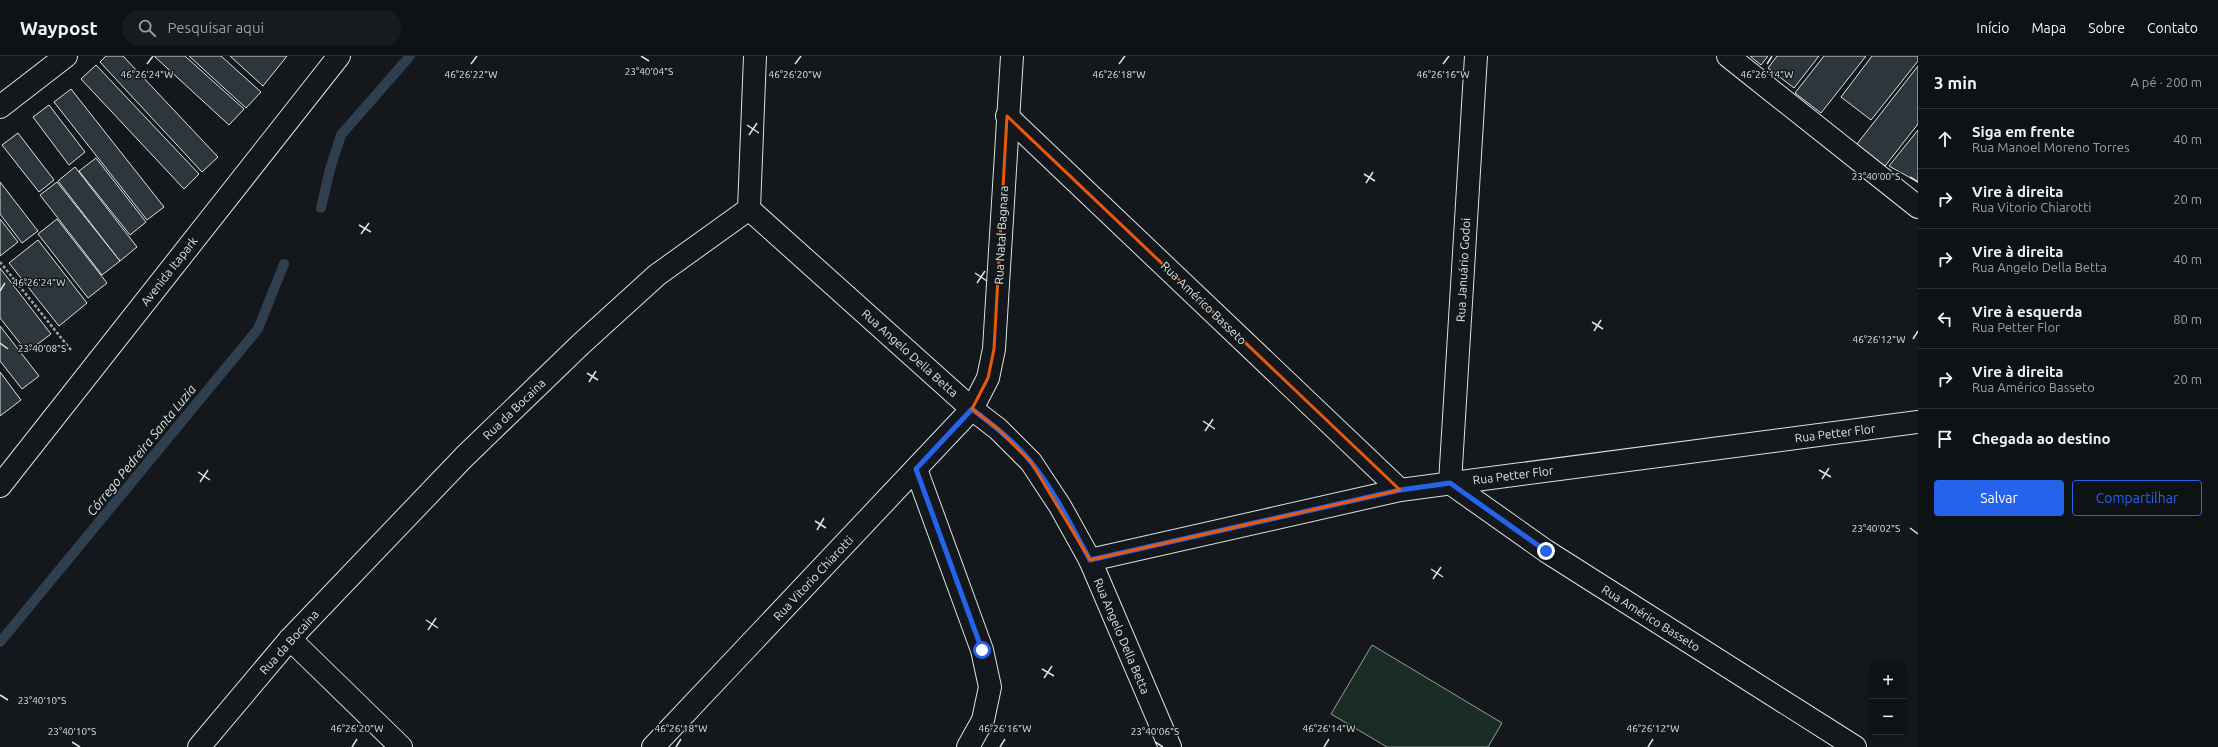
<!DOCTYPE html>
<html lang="pt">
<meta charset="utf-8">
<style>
:root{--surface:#0f1215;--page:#181b1e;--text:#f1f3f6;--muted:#9b9ea0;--line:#2f3234;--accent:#2563eb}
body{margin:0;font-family:Ubuntu,sans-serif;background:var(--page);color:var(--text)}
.controls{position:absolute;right:12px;bottom:12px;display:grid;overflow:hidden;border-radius:4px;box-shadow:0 2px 10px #0003}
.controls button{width:36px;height:36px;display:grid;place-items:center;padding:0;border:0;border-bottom:1px solid var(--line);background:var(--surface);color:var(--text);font:20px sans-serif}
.stop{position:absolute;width:12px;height:12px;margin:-9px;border:3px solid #2563eb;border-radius:50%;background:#fff}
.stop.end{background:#2563eb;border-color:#fff;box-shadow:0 1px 4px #0008}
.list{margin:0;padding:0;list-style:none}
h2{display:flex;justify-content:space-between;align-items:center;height:52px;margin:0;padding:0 16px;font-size:17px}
h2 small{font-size:13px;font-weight:400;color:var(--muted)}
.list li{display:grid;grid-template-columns:26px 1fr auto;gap:12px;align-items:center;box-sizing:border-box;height:60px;padding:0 16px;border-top:1px solid var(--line)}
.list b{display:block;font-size:15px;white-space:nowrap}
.list p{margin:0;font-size:13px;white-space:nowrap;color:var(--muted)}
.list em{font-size:13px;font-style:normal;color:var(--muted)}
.actions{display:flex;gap:8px;padding:12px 16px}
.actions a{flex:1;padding:9px 0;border:1px solid var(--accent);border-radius:4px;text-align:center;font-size:14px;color:var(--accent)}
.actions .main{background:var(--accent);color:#fff}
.icon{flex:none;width:22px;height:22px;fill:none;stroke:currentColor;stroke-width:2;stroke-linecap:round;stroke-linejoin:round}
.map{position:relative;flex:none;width:1918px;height:691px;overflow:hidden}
header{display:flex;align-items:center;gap:24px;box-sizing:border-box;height:56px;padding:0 20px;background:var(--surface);border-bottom:1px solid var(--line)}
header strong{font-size:19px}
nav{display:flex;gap:22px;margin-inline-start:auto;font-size:14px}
.search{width:280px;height:36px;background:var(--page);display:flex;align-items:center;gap:10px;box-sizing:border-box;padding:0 14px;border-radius:22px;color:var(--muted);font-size:15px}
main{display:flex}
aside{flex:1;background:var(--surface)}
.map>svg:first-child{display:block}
.green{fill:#1a2d24;stroke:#939e99}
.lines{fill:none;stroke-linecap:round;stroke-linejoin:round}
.stream{stroke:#2f3f4d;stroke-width:10}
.building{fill:#2c363c;stroke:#d8e6dc}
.minor-casing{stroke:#d8e6dc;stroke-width:24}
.secondary-casing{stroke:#d8e6dc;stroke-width:24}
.path{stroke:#9da8a2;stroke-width:2.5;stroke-dasharray:3 2;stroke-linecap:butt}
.minor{stroke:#14181c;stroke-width:22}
.secondary{stroke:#14181c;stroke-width:22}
.route{stroke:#2563eb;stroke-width:5}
.marked{fill:none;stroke:#e8590c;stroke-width:3;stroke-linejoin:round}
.ticks{fill:none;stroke:#d8e6dc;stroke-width:1.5}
.labels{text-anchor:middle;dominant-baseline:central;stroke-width:3;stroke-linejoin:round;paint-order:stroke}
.street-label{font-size:12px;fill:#d8e6dc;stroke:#14181c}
.water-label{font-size:13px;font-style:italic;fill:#d8e6dc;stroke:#14181c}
.ticks-label{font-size:10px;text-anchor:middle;fill:#d8e6dc;stroke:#14181c;stroke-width:3;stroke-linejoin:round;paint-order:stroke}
</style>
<header>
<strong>Waypost</strong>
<div class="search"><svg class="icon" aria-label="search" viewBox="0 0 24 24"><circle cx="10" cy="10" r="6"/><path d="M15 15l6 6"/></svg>Pesquisar aqui</div>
<nav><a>Início</a><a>Mapa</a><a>Sobre</a><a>Contato</a></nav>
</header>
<main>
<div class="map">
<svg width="1918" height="691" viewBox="0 0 1918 691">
<rect width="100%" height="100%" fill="#14181c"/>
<polygon class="green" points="1372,589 1502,667 1488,691 1387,691 1331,658"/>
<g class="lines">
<g class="stream">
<polyline points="321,152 330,113 341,79 410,0"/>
<polyline points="0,586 258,273 284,208"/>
</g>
</g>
<g class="building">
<polygon points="106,0 123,0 218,101 202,116 100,6"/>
<polygon points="154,0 185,0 244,53 229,69"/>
<polygon points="189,0 221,0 261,36 246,52"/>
<polygon points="230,0 287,0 263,30"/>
<polygon points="1750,0 1768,0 1761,9"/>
<polygon points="1777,0 1819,0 1794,32 1768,12"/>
<polygon points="1824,0 1866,0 1821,57 1795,37"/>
<polygon points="1872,0 1918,0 1918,5 1871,64 1841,41"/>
<polygon points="96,9 199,118 184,133 81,23"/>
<polygon points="1918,10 1918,68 1885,110 1857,88"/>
<polygon points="71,33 164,151 147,164 54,46"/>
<polygon points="49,49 85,96 69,109 33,61"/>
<polygon points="1918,74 1918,126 1889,110"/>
<polygon points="18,77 54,124 39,136 2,89"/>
<polygon points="96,102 146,166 130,179 79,115"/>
<polygon points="75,111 137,191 120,205 58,125"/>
<polygon points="0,126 38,175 22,187 0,158"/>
<polygon points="57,126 120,205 102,219 40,139"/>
<polygon points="0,163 18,186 0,200"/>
<polygon points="57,163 107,227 88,242 38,178"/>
<polygon points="38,184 87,247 59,270 9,207"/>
<polygon points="0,212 51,278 27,296 0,262"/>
<polygon points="0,270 39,320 22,333 0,305"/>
<polygon points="0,316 21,344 0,360"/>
</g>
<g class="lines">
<g class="minor-casing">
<g id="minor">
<polyline points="1476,0 1450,427 1546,495 1855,691"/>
<polyline points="1728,0 1918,151"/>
<polyline points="0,51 66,0"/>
<polyline points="1007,60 1400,434"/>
<polyline points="749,153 972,353 998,373 1031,406 1060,450 1090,504 1170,691"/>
<polyline points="749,153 755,0"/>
<polyline points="916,413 982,594 990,631 983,664 968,691"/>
<polyline points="1090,504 1400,434 1918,366"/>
<polyline points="290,583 401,691"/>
<polyline points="199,691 290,583 464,401 581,288 657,219 749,153"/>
<polyline points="653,691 972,353 988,322 994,293 1012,0"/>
</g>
</g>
<g class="secondary-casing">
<polyline id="secondary" points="0,430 339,0"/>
</g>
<polyline class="path" points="0,206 71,294"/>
<use href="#minor" class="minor"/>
<use href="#secondary" class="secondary"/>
</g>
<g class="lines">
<path class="route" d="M982,594L916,413L972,353C993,369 1015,386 1031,406C1055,436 1072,471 1090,504L1400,434L1450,427L1546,495"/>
</g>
<path class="marked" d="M1007,60L1400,434L1090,504L1031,406L998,373L972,353L988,322L994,293Z"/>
<path class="ticks" d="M641,0L649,5M147,8L153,0M471,8L477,0M795,8L801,0M1119,8L1125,0M1443,8L1449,0M1767,8L1772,0M747,69L759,77M749,79L757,67M1364,118L1375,125M1910,121L1918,126M1366,127L1373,116M359,169L371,176M361,178L369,167M975,217L987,225M977,227L985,215M0,235L5,227M1592,266L1603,273M1594,275L1601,264M1913,283L1918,275M0,287L8,293M587,317L598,324M589,326L596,315M1203,365L1215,373M1205,375L1213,363M1819,414L1831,421M198,416L210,424M1822,423L1829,412M200,426L208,414M815,465L826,472M1910,472L1918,478M817,474L824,462M1431,513L1443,521M1433,523L1441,511M426,564L438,572M428,574L436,562M1042,613L1054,620M1044,622L1052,610M0,639L8,644M72,686L80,691M1155,686L1163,691M352,691L357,683M676,691L681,683M1000,691L1005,683M1324,691L1329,683M1648,691L1653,683"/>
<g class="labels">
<g class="street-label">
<text transform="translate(1001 179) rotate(-87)">Rua Natal Bagnara</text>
<text transform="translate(1463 214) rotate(-87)">Rua Januário Godoi</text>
<text transform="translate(169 215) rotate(-52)">Avenida Itapark</text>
<text transform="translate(1204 247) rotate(44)">Rua Américo Basseto</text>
<text transform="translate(910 297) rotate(42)">Rua Angelo Della Betta</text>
<text transform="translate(514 353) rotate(-44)">Rua da Bocaina</text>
<text transform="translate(1835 377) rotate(-7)">Rua Petter Flor</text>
<text transform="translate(1513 419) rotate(-7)">Rua Petter Flor</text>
<text transform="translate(813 522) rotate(-47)">Rua Vitorio Chiarotti</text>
<text transform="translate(1651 562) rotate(32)">Rua Américo Basseto</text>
<text transform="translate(1122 580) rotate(67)">Rua Angelo Della Betta</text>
<text transform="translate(289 586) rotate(-48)">Rua da Bocaina</text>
</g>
<g class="water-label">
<text transform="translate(141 394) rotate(-51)">Córrego Pedreira Santa Luzia</text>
</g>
</g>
<g class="ticks-label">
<text x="649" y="19">23°40'04"S</text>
<text x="147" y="22">46°26'24"W</text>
<text x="1443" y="22">46°26'16"W</text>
<text x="471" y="22">46°26'22"W</text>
<text x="795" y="22">46°26'20"W</text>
<text x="1119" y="22">46°26'18"W</text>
<text x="1767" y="22">46°26'14"W</text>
<text x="1876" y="124">23°40'00"S</text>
<text x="39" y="230">46°26'24"W</text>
<text x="1879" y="287">46°26'12"W</text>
<text x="42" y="296">23°40'08"S</text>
<text x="1876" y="476">23°40'02"S</text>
<text x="42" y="648">23°40'10"S</text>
<text x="357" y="676">46°26'20"W</text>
<text x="681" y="676">46°26'18"W</text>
<text x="1005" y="676">46°26'16"W</text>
<text x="1329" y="676">46°26'14"W</text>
<text x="1653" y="676">46°26'12"W</text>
<text x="72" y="679">23°40'10"S</text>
<text x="1155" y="679">23°40'06"S</text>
</g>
</svg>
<div class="controls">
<button>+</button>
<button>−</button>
</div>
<div class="stop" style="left:982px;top:594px"></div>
<div class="stop end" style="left:1546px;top:495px"></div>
</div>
<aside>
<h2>3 min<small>A pé · 200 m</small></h2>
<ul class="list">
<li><svg class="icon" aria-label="ahead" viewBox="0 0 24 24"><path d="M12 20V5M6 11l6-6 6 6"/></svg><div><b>Siga em frente</b><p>Rua Manoel Moreno Torres</p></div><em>40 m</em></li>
<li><svg class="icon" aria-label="right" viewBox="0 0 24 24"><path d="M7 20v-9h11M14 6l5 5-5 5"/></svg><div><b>Vire à direita</b><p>Rua Vitorio Chiarotti</p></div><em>20 m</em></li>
<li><svg class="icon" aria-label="right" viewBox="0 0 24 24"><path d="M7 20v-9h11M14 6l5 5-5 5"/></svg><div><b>Vire à direita</b><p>Rua Angelo Della Betta</p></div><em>40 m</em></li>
<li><svg class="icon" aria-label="left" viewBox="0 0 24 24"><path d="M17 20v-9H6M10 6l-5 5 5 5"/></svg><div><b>Vire à esquerda</b><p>Rua Petter Flor</p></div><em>80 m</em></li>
<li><svg class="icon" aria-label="right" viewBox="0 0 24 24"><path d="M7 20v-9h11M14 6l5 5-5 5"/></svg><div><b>Vire à direita</b><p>Rua Américo Basseto</p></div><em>20 m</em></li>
<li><svg class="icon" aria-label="arrive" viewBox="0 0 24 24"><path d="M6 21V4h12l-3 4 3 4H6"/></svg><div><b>Chegada ao destino</b></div></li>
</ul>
<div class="actions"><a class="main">Salvar</a><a>Compartilhar</a></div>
</aside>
</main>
